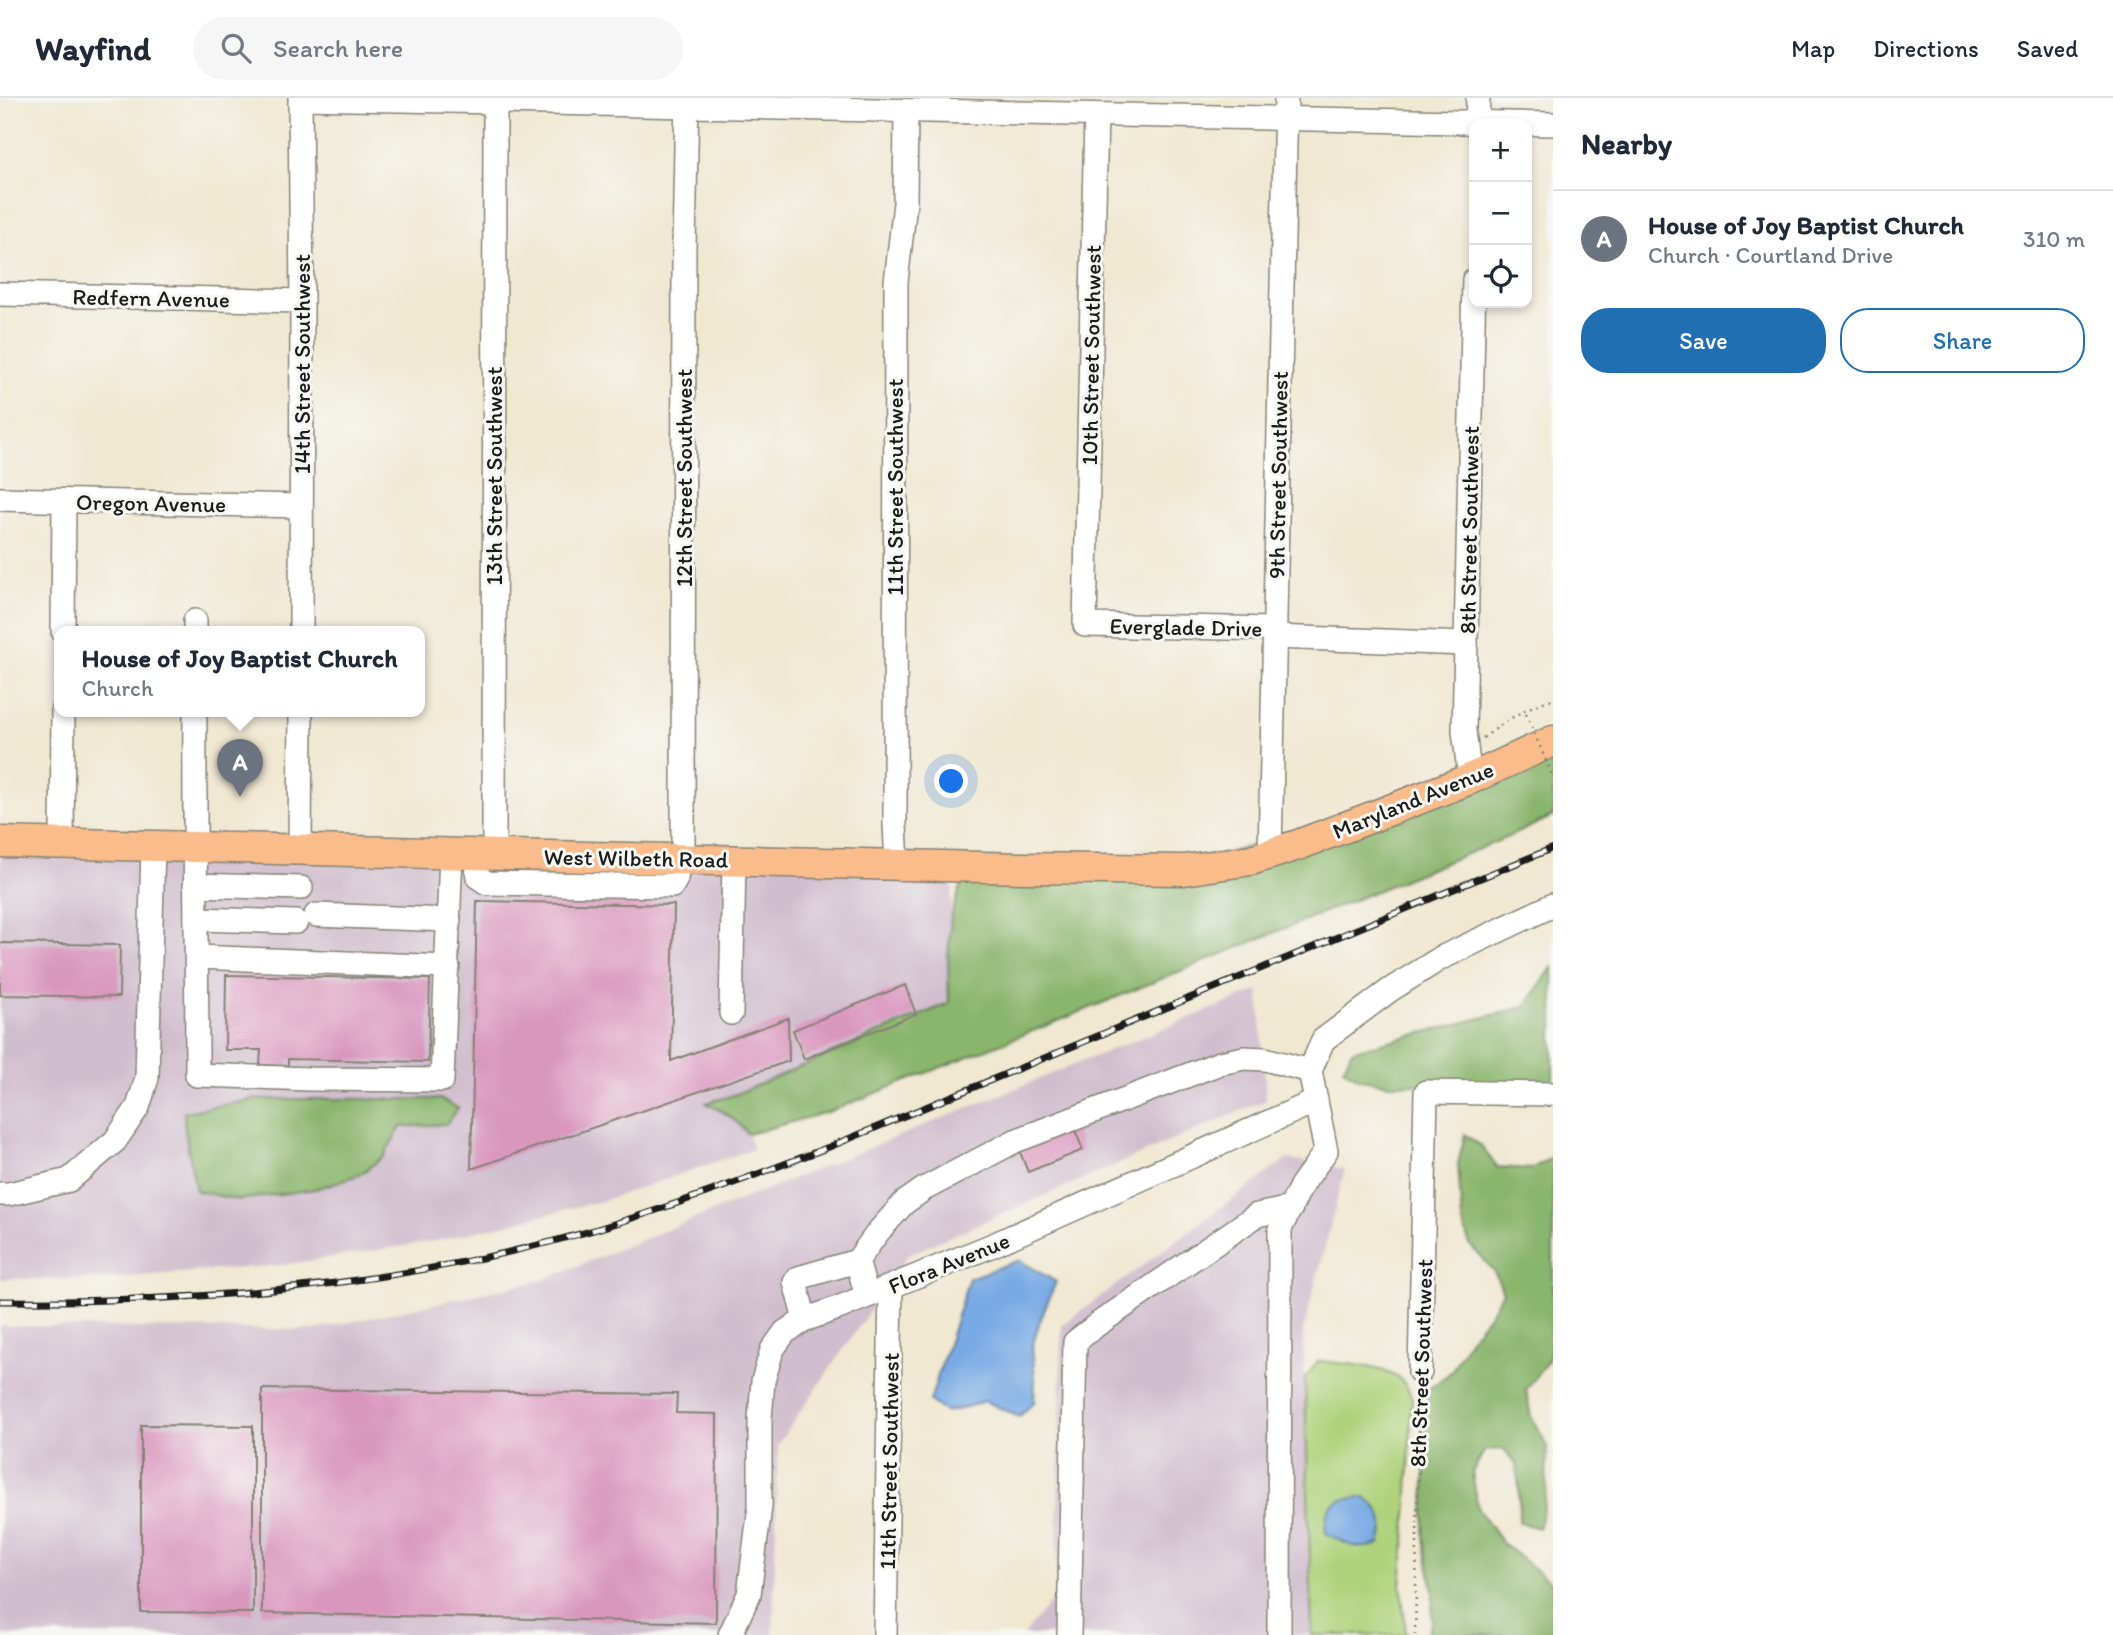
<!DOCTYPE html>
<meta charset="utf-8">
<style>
:root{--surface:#fff;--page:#f6f6f7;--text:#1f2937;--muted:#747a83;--line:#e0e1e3;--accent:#1f6fb2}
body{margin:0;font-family:Itim,sans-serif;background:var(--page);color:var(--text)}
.controls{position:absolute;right:21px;top:21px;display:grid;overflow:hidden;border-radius:14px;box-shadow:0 4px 10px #0003}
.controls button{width:63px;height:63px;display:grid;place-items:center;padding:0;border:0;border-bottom:2px solid var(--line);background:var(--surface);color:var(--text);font:35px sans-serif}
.you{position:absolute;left:952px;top:684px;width:24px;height:24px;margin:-18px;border:5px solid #fff;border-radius:50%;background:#1a73e8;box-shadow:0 0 0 10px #1a73e833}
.badge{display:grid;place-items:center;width:46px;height:46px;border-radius:50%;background:var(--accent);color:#fff;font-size:23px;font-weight:700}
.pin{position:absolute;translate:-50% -58px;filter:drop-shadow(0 2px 4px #0008)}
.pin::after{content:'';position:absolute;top:37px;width:24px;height:21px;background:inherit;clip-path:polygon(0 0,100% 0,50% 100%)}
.popup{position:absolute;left:54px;top:528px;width:371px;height:91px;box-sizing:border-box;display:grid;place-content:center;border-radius:14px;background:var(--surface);filter:drop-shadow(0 2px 5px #0005);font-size:23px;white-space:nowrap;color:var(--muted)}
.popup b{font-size:26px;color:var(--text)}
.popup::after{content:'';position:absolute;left:50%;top:100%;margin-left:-14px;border:14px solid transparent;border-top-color:var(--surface)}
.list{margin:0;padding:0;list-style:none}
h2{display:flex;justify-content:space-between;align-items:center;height:91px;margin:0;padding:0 28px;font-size:30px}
h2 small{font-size:23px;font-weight:400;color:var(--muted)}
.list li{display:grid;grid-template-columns:46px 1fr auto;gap:21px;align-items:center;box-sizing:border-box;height:98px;padding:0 28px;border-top:2px solid var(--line)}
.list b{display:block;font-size:26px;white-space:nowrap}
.list p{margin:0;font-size:23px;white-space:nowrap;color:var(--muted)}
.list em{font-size:23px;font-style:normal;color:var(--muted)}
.actions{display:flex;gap:14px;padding:21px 28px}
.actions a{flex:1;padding:16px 0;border:2px solid var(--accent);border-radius:28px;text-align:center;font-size:24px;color:var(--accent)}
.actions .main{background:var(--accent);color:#fff}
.icon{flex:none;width:38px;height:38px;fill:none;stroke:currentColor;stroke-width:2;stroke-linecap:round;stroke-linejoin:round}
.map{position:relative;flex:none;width:1553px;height:1537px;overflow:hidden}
header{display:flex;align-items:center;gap:42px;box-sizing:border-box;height:98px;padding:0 35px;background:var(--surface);border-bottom:2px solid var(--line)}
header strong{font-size:33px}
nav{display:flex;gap:38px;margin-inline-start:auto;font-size:24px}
.search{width:490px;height:63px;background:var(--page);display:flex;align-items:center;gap:18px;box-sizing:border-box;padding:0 24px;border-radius:38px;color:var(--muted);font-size:26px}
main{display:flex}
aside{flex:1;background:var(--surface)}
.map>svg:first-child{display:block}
.industrial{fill:#d0bdcd}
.green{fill:#aed37c;stroke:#65784c;stroke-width:2}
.forest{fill:#8ab56c;stroke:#536844;stroke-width:2}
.water{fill:#78aae4;stroke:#4a6380;stroke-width:2}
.building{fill:#da97be}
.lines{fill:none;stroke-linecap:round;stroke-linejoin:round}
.minor-casing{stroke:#868276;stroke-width:26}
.major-casing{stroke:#868276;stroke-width:33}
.path{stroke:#868276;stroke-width:2.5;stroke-dasharray:2 5;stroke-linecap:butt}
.minor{stroke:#fff;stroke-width:23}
.major{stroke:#f9bc8a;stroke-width:30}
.rail-casing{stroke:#1c1c1c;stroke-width:7}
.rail{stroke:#f6f6f2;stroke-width:4.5;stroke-dasharray:13;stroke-linecap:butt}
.path-bridge{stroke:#868276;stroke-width:2.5;stroke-dasharray:2 5;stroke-linecap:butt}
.labels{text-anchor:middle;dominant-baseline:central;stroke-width:6;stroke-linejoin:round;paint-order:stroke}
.street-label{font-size:23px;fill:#1c1c1c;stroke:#f6f6f2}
</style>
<header>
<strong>Wayfind</strong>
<div class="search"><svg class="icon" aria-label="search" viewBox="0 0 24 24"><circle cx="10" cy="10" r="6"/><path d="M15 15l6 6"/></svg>Search here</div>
<nav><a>Map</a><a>Directions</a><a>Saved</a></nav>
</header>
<main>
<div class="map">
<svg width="1553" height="1537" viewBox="0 0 1553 1537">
<rect width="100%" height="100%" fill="#f6f6f2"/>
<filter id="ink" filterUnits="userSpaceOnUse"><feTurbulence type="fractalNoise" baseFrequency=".0143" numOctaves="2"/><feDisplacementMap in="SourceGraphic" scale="14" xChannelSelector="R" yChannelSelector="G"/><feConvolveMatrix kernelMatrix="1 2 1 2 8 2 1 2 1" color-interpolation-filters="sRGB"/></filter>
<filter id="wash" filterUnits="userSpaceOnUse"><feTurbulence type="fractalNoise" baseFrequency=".00686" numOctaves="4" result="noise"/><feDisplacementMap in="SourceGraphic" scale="28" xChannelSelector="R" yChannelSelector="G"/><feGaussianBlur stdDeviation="1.57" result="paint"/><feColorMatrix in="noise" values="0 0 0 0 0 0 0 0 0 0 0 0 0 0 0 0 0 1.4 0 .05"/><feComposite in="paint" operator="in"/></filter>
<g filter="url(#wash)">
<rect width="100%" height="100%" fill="#f0e8d1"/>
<g class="industrial">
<polygon points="0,744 954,768 948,861 949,905 734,997 707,1005 738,1023 748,1036 753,1051 605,1102 436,1143 283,1167 102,1181 0,1181"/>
<polygon points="1259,892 1266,1002 909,1156 778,1346 773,1537 0,1537 0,1228 314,1232 543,1182"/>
<polygon points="1287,1061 1345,1071 1303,1233 1312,1537 1023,1537 1056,1498 1062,1227"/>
</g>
<path class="green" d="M1318,1263C1340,1265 1388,1267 1404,1285C1407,1288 1409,1295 1412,1299L1407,1421L1401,1487L1406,1537H1312L1305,1280Z"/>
<g class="forest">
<path d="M1553,653V718L1508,739L1073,917L828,1014L748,1036C736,1021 723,1013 706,1005L734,997L949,905L948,861L951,818L962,785L988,781L1154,778Z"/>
<polygon points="1553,868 1553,987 1387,986 1361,981 1343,971 1353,952 1525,909"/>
<polygon points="257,1001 440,1001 458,1010 446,1026 401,1029 383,1059 359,1077 315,1091 238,1102 196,1093 185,1033 184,1014"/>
<polygon points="1465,1036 1481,1048 1497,1069 1531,1071 1553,1059 1553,1239 1549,1261 1526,1292 1531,1319 1547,1347 1546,1393 1542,1418 1538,1430 1519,1424 1519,1388 1516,1366 1503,1351 1485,1352 1472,1374 1478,1411 1502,1445 1553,1486 1553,1537 1427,1537 1432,1523 1433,1493 1424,1440 1426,1293 1451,1274 1469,1242 1489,1217 1503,1194 1494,1173 1470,1147 1462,1123 1458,1066"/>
</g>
<g class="water">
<polygon points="1019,1162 1056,1184 1040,1222 1032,1249 1035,1280 1034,1304 1019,1319 985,1303 961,1311 945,1314 930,1303 969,1180"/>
<path d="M1362,1399C1383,1409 1387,1424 1380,1446C1358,1454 1346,1446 1326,1435C1323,1407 1335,1401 1362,1399Z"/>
</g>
<g id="blocks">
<g class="building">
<polygon points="477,803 674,807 671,963 788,920 789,963 471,1071"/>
<polygon points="0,845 120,847 119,899 0,897"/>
<polygon points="226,877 430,881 428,964 288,961 288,968 260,967 261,952 225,952"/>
<polygon points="905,887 916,916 804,961 793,932"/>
<polygon points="1073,1027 1083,1052 1028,1074 1018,1049"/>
<polygon points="262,1291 677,1296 676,1315 717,1316 716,1525 262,1515"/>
<polygon points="141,1327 253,1328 253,1515 141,1514"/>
</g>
</g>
</g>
<g filter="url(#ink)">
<use href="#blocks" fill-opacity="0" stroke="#868276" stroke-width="2"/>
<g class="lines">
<g class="minor-casing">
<g id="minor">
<polyline points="300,0 302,203 301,533"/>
<polyline points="303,0 1553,26"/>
<polyline points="1096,17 1085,527 1274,531"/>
<polyline points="1477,26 1478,0"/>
<polyline points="0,196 302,203"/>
<polyline points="0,401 301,408"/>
<polyline points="63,533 64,403"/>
<polyline points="195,533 195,523"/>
<polyline points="1274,539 1466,546"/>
<path d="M195,613C194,734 197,855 197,977L311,981L442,982L451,755"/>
<polyline points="1470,681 1464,633 1474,182"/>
<polyline points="62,746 63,613"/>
<polyline points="300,752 301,613"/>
<polyline points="1270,755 1286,0"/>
<polyline points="474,756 478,779 487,785 672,788 676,781 679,761"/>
<polyline points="494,756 495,0"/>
<polyline points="683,761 684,150 687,0"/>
<polyline points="897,766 895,727 896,184 905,105 906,13"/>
<polyline points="195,787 301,790"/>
<polyline points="316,817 449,822"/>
<polyline points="196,821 296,824"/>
<polyline points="197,859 448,869"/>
<polyline points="731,915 734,762"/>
<polyline points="0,1096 9,1096 69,1082 115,1043 138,1009 147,980 153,748"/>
<polyline points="857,1163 878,1134 904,1105 924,1091 1015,1043 1220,965 1244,960 1265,961 1310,973"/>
<polyline points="805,1222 795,1184 798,1180 857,1163 867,1198"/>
<polyline points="1420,1274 1426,994 1553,996"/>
<polyline points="730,1537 749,1496 760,1408 760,1321 763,1283 772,1252 785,1234 807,1221 838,1210 993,1147 1316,1003"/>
<polyline points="885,1537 891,1189"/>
<polyline points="1069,1537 1075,1244 1098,1226 1257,1117 1291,1110"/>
<polyline points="1279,1537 1280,1131 1301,1088 1326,1053 1310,973 1323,942 1390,892 1441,860 1553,807"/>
</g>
</g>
<g class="major-casing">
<polyline id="major" points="0,744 1024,770 1184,772 1251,762 1298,747 1364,722 1470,681 1553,643"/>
</g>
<g class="path">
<path d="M1483,640C1505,624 1526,608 1553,601"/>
<polyline points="1415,1537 1420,1291"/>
</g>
<use href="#minor" class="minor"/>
<use href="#major" class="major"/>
<g class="rail-casing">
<path id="rail" d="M0,1203C200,1205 401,1188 594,1132C674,1108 751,1079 829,1049L1553,750"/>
</g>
<use href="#rail" class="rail"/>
<polyline class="path-bridge" points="1526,616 1553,679"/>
</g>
</g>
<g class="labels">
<g class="street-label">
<text transform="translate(151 200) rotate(1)">Redfern Avenue</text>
<text transform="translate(1091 257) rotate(-89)">10th Street Southwest</text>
<text transform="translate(302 266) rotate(-90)">14th Street Southwest</text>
<text transform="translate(1278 377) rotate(-89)">9th Street Southwest</text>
<text transform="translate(494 378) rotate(-90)">13th Street Southwest</text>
<text transform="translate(684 380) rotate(-90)">12th Street Southwest</text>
<text transform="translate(895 389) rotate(-90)">11th Street Southwest</text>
<text transform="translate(151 405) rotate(1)">Oregon Avenue</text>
<text transform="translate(1469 432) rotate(-89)">8th Street Southwest</text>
<text transform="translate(1186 529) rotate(1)">Everglade Drive</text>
<text transform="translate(1413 702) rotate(-22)">Maryland Avenue</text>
<text transform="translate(636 760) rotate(1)">West Wilbeth Road</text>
<text transform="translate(949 1165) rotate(-22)">Flora Avenue</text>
<text transform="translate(1421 1265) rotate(-88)">8th Street Southwest</text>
<text transform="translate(889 1363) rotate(-89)">11th Street Southwest</text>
</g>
</g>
</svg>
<div class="controls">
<button>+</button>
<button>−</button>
<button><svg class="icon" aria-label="locate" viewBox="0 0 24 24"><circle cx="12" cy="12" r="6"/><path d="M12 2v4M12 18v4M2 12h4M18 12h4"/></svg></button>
</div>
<div class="you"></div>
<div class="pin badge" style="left:240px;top:699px;background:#6b7280">A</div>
<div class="popup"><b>House of Joy Baptist Church</b>Church</div>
</div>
<aside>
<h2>Nearby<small></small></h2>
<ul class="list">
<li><span class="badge" style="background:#6b7280">A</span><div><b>House of Joy Baptist Church</b><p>Church · Courtland Drive</p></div><em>310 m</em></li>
</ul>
<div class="actions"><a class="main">Save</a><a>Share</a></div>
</aside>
</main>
